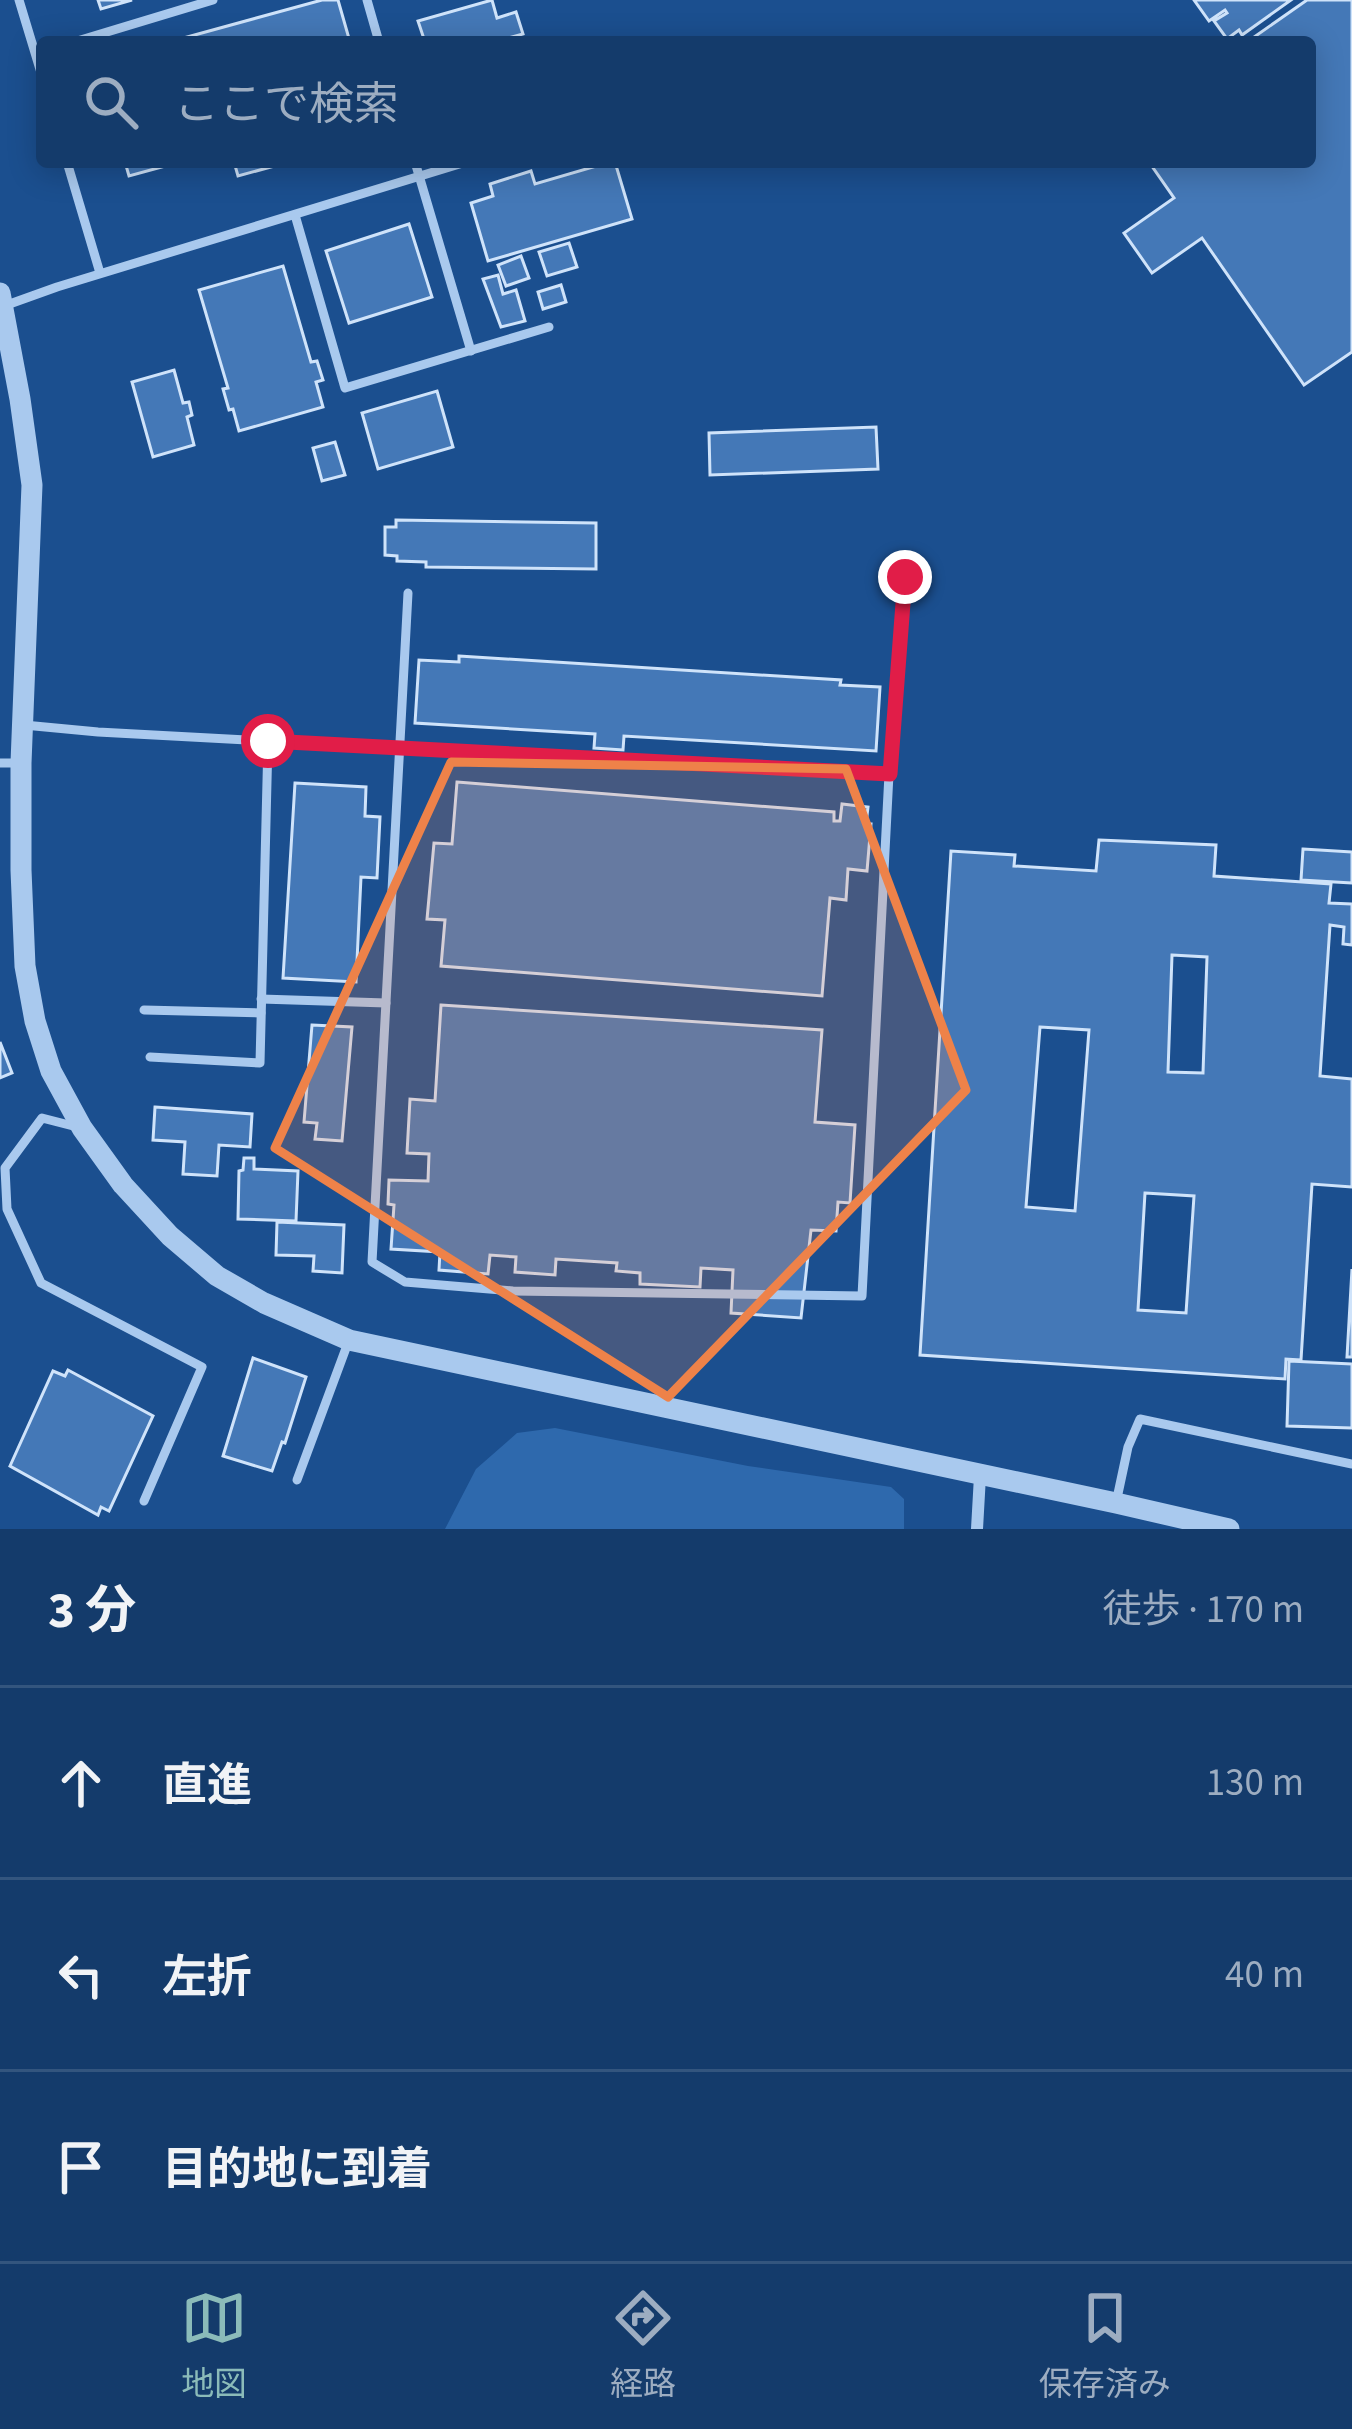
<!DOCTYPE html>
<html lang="ja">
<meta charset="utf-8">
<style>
:root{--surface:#143b6b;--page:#214673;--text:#f1f3f6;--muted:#9dadc1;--line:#33557e;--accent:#8bbbb9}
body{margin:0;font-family:"Source Sans 3","Noto Sans JP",sans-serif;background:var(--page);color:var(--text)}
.stop{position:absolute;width:36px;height:36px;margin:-27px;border:9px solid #e11d48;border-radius:50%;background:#fff}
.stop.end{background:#e11d48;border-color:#fff;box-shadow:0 3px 12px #0008}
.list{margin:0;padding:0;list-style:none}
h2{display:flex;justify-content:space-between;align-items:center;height:156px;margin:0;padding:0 48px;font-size:51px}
h2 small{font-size:39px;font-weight:400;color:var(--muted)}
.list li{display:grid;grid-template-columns:78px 1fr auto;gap:36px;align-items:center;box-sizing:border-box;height:192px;padding:0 48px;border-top:3px solid var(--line)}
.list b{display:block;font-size:45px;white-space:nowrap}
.list em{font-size:39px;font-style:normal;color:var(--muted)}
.icon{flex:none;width:66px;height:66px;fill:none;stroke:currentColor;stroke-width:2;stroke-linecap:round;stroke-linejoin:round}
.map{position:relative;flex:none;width:1352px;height:1529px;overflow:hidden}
.search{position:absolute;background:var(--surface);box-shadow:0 6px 30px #0003;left:36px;right:36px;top:36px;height:132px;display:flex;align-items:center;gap:30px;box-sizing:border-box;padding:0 42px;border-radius:12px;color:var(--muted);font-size:45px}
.sheet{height:732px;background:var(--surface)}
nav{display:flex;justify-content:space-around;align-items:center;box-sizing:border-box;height:168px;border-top:3px solid var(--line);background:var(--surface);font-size:33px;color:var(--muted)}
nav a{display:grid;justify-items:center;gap:6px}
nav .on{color:var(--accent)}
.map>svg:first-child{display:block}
.green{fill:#2e69ad}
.building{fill:#4478b7;stroke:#cfe3fa;stroke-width:3;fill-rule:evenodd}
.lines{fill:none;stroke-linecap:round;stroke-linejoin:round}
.service{stroke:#a9c9ee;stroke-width:9}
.minor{stroke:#a9c9ee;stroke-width:12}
.tertiary{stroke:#a9c9ee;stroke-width:21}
.route{stroke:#e11d48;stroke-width:15}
.marked{fill:#ee8249;fill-opacity:0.2;stroke:#ee8249;stroke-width:9;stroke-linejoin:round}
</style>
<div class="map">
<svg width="1352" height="1529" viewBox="0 0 1352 1529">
<rect width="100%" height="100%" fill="#1b4f8f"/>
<polygon class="green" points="555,1428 748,1466 891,1487 904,1499 904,1529 445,1529 476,1469 517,1433"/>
<g class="building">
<polygon points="98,0 132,0 101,9"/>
<polygon points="322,0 338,0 350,42 169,42"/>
<polygon points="492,0 497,18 516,12 523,34 505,39 505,42 425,42 418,21"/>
<polygon points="1194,0 1291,0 1242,35 1239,30 1227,39 1214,21 1227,13 1225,10 1209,21"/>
<polygon points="1307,0 1352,0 1352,352 1304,385 1202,238 1152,273 1124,233 1174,198 1149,162 1310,162 1310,42 1247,42"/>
<polygon points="125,162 180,162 129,176"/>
<polygon points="234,162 289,162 238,176"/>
<polygon points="610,162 615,162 632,219 488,261 471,203 493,196 490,184 531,171 535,184"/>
<polygon points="409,224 432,297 349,323 326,251"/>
<polygon points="569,243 577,267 547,276 539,252"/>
<polygon points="521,256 529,278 506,286 498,265"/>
<polygon points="283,266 311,362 317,361 323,380 316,382 323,407 239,431 233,409 229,410 223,389 228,388 199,290"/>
<polygon points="498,275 503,294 516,290 525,321 501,327 483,279"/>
<polygon points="561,285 566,302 543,309 538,292"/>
<polygon points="174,370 183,403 189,402 192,415 187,417 194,445 153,457 132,382"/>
<polygon points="437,391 453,447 378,469 362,413"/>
<polygon points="876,427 878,469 710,475 709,433"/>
<polygon points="335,442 345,475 322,481 313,448"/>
<polygon points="396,520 596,523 596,569 426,567 426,562 397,561 397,556 385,555 385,527 396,527"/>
<polygon points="459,656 841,680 840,685 880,687 876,751 624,736 623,750 594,748 595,734 415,723 419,660 459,662"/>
<polygon points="457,782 834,812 834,821 840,821 842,804 868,807 866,824 871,824 867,871 848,869 846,900 830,898 822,996 441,966 445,920 427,919 434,843 452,844"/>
<polygon points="295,783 366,787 365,816 380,817 377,878 361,877 356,982 283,978"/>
<path d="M1099,840L1216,845L1214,876L1331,884L1329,903L1352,904V945L1343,944L1344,927L1330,925L1320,1076L1352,1079V1187L1312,1184L1301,1360L1286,1359L1285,1379L920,1355L951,851L1015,855L1014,866L1096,871ZM1172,955L1207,957L1203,1073L1168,1072ZM1040,1027L1089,1030L1075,1211L1026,1207ZM1145,1193L1194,1196L1186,1313L1138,1310Z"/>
<polygon points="1303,849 1352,852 1352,883 1301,880"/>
<polygon points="441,1005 822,1030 815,1122 855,1125 850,1203 838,1202 836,1231 811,1230 801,1318 731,1313 733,1270 701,1268 700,1287 640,1284 640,1273 616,1271 617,1263 556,1259 555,1275 515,1272 516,1257 490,1255 488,1274 439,1270 440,1252 391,1249 394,1205 388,1204 389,1180 428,1181 429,1154 407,1153 410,1099 435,1101"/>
<polygon points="312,1025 352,1027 342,1141 315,1139 317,1123 304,1122"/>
<polygon points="0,1042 12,1073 0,1078"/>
<polygon points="155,1107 252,1114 250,1147 219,1145 217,1176 183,1174 185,1142 153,1140"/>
<polygon points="244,1158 254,1158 254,1169 298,1171 296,1221 238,1219 239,1171 243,1170"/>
<polygon points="277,1222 344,1225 342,1273 313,1271 314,1256 276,1255"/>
<polygon points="1352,1269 1352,1357 1347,1357"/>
<polygon points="253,1358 306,1377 285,1443 282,1442 272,1471 223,1456"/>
<polygon points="1289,1361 1352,1364 1352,1428 1287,1426"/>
<polygon points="68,1370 153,1416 109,1511 101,1507 98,1515 10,1466 53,1371 65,1376"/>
</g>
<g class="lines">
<g class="service">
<polyline points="19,0 42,76"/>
<polyline points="367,0 379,42"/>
<polyline points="74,42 213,0"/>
<polyline points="67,162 100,273"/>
<polyline points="415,162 471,351"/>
<polyline points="295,215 345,388 549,327"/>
<polyline points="4,306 57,287 466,162"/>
<polyline points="408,593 372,1262 405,1282 513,1291 862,1296 889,774 905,577"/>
<polyline points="24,725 98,732 889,774"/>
<polyline points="0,763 21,763"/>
<polyline points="261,999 386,1003"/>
<polyline points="144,1010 261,1013"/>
<polyline points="150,1057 260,1063 268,741"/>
<polyline points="77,1127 42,1118 5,1168 7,1209 41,1283 202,1367 144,1501"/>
<polyline points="297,1480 349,1340"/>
<polyline points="1116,1503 1128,1447 1140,1419 1352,1464"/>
</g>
<polyline class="minor" points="977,1529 980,1476"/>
<polyline class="tertiary" points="0,293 20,399 32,485 21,763 21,870 25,966 35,1021 51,1071 82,1128 123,1185 170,1236 217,1276 264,1303 349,1340 1116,1503 1229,1529"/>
</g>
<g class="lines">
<polyline class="route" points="268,741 890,774 905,577"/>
</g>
<path class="marked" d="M451,762L846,769L966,1090L668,1397L275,1148Z"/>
</svg>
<div class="stop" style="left:268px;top:741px"></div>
<div class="stop end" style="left:905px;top:577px"></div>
<div class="search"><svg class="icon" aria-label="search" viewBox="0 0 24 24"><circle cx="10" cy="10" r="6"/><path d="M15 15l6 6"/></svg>ここで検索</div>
</div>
<section class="sheet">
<h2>3 分<small>徒歩 · 170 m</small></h2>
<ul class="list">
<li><svg class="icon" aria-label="ahead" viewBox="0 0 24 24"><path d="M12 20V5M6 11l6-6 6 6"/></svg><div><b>直進</b></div><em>130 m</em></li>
<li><svg class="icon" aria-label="left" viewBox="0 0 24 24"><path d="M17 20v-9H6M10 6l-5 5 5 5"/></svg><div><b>左折</b></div><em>40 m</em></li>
<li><svg class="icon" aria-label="arrive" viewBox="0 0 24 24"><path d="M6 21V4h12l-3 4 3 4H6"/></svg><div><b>目的地に到着</b></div></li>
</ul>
</section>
<nav>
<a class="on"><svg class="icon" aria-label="map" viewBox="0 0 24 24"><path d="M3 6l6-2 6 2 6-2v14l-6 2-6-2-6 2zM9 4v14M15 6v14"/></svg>地図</a>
<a><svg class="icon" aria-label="directions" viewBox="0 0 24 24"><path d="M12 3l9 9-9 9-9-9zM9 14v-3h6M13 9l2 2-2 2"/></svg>経路</a>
<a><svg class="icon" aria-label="saved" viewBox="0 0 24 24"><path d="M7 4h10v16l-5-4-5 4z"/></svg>保存済み</a>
</nav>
